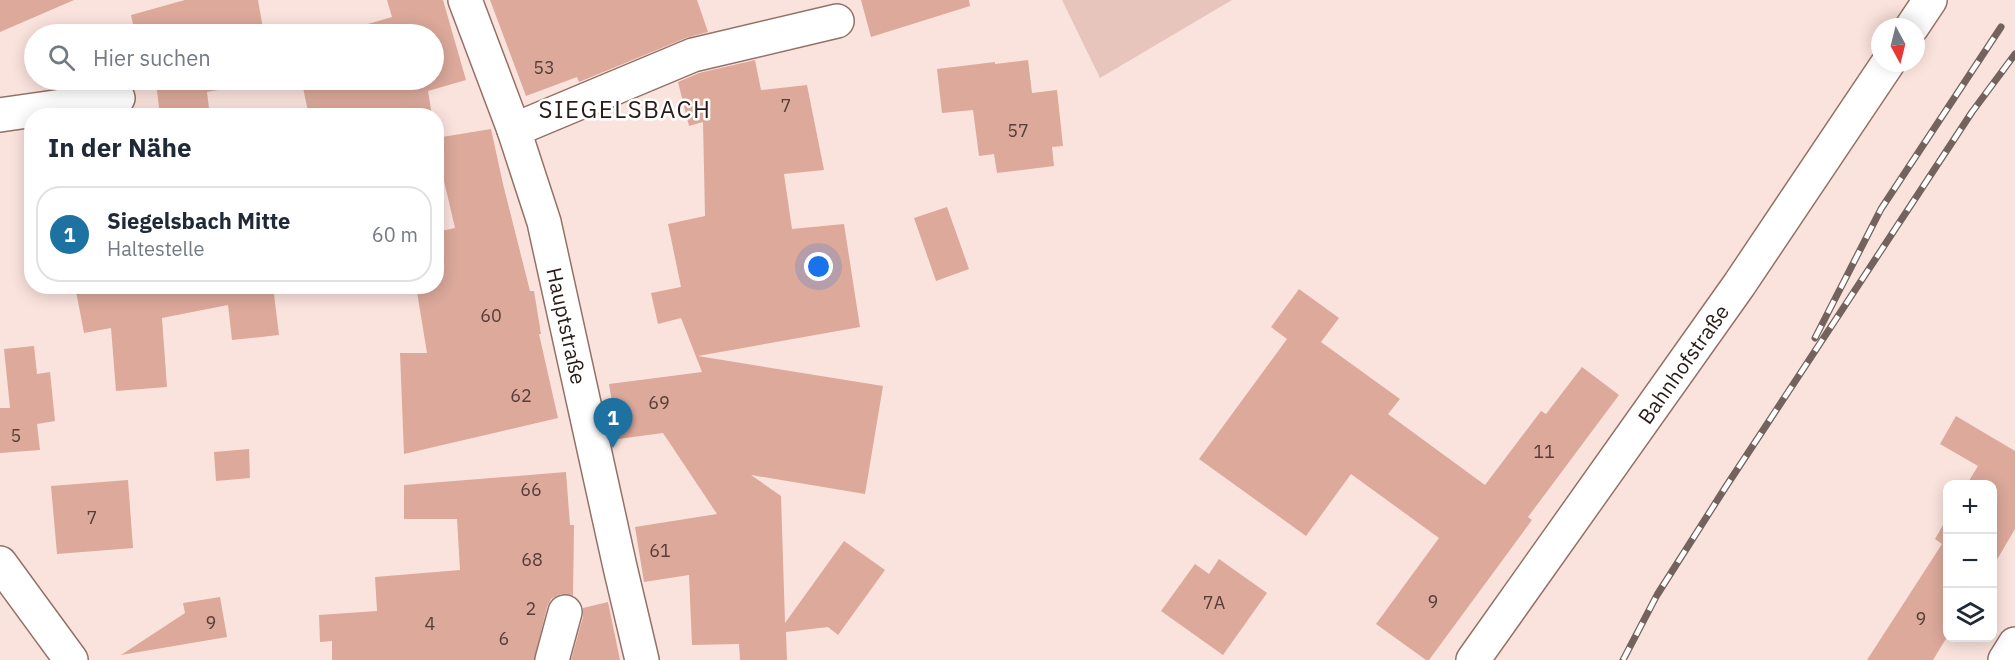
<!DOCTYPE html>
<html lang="de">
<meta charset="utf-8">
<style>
:root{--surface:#fff;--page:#f2f2f3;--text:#1f2937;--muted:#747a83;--line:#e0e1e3;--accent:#1e72a2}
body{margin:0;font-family:"IBM Plex Sans",sans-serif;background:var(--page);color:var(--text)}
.controls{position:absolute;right:18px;bottom:18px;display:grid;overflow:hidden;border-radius:12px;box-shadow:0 3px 15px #0003}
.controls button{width:54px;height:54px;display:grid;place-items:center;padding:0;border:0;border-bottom:2px solid var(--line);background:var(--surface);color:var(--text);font:30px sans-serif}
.compass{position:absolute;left:1871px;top:18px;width:54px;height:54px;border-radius:50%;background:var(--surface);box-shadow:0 3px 15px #0003;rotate:173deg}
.you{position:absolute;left:819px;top:267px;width:21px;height:21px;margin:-15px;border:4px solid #fff;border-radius:50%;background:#1a73e8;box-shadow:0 0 0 9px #1a73e833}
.badge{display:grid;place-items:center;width:39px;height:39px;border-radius:50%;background:var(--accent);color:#fff;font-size:20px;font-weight:700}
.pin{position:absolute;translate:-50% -50px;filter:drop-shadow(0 2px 3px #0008)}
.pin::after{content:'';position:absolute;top:32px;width:21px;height:18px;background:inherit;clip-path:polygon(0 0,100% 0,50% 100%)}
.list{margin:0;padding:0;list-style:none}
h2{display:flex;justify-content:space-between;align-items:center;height:78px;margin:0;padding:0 24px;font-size:26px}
h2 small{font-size:20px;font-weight:400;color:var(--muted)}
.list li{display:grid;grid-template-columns:39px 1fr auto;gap:18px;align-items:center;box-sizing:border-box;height:96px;margin:0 12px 12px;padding:0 12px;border:2px solid var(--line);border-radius:24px}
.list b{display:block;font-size:22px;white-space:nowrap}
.list p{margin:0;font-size:20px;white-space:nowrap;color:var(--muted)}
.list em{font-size:20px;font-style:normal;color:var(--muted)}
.icon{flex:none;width:33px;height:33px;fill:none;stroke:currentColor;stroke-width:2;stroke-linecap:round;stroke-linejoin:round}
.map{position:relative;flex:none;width:2015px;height:660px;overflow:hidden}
.search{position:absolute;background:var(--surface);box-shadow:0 3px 15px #0003;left:24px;top:24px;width:420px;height:66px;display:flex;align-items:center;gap:15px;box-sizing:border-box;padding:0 21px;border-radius:33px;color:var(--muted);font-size:22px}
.panel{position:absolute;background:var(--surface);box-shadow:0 3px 15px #0003;left:24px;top:108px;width:420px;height:186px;border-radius:24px}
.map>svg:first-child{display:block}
.green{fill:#e8c5bc}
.building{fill:#dca99b}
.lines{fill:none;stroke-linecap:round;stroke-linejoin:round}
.minor-casing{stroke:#947167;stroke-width:36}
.major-casing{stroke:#947167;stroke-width:36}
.minor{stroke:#fff;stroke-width:33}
.major{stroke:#fff;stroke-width:33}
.rail-casing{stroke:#73625d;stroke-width:7}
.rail{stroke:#fff;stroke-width:4.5;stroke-dasharray:14;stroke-linecap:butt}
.labels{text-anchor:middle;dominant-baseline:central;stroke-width:5;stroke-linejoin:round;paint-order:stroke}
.number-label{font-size:18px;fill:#563e38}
.street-label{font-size:21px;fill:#291b17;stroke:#fff}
.quarter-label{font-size:24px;letter-spacing:1.5px;fill:#291b17;stroke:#fff}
</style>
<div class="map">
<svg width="2015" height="660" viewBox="0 0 2015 660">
<rect width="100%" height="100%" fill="#fbe3dd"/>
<polygon class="green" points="1062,0 1232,0 1100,78"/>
<g class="building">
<polygon points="0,0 74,0 0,32"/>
<polygon points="185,0 258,0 264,34 135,34 131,15"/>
<polygon points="387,0 443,0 466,80 428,91 432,116 309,116 302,83 327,80 434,80 434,34 333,34 392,17"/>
<polygon points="490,0 697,0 708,32 686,38 579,82 577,77 526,96"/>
<polygon points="861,0 969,0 970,6 871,37"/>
<polygon points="755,60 761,90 807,85 824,170 784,174 792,229 844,224 860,327 698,356 883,386 865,494 751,475 781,496 785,623 844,541 885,570 838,635 828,627 786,632 787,660 740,660 739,644 692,645 689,575 644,582 635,527 717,514 663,433 618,439 609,384 702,372 681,318 658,324 651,293 681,287 668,224 705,216 703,122 689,126 678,82 699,73"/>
<polygon points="1028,60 1032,93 1057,90 1063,146 1052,147 1054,166 997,173 994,154 979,156 973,110 942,113 937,69 995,62 995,64"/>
<polygon points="143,80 273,80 207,92 210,116 160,116 156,82 144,84"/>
<polygon points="491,129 503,184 530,291 534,291 541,334 539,334 558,418 404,454 400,353 427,353 416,286 436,286 436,232 455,228 436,147 436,138"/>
<polygon points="947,207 969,269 936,281 914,218"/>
<polygon points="75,286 273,286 279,335 232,340 228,305 162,318 167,387 116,391 111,328 84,333"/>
<polygon points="1299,289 1339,318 1321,342 1400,399 1388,414 1485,485 1541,411 1546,414 1582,367 1619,395 1528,517 1532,520 1429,660 1426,660 1376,624 1439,538 1351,474 1306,536 1199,459 1287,339 1271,327"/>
<polygon points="34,346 37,374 50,372 55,421 37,424 40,450 0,453 0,408 10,408 4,349"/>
<polygon points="1956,416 2015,451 2015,529 1992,568 1992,484 1967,484 1978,466 1940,444"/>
<polygon points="249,449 250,478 216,481 214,452"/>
<polygon points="566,472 570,525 574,525 573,596 561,594 551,599 547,607 534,660 332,660 332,641 320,642 319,615 377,611 375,577 460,570 457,519 404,519 404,485"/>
<polygon points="128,480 133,548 57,554 51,486"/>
<polygon points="1947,518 1947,637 1933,660 1867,660 1942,544 1935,539"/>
<polygon points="1219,559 1267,593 1223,655 1161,611 1195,564 1209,574"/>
<polygon points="220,597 227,637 121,655 185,613 183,603"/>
<polygon points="608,602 620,660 571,660 583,617 583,608"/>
</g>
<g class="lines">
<g class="minor-casing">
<g id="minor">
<polyline points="1912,27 1930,0"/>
<polyline points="0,115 118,98"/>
<polyline points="514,130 693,55 837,21"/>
<polyline points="0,563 71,660"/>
<polyline points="552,660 565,612"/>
<path id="s1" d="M1473,660L1739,285L1888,63"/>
<polyline points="2005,660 2015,644"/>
</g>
</g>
<g class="major-casing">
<g id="major">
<path id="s2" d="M465,0L514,130L544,222L620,567L642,660"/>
</g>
</g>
<use href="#minor" class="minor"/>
<use href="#major" class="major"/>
<g class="rail-casing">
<g id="rail">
<polyline points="1815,338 1881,209 2001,27"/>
<polyline points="1623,660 1657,595 1725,488 1972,112 2015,54"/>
</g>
</g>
<use href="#rail" class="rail"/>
</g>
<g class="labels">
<g class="number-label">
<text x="544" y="67">53</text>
<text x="786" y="105">7</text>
<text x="1018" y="130">57</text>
<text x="491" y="315">60</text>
<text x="521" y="395">62</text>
<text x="659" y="402">69</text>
<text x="16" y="435">5</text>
<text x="1544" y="451">11</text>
<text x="531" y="489">66</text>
<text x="92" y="517">7</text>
<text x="660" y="550">61</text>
<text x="532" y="559">68</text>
<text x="1433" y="601">9</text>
<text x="1214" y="602">7A</text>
<text x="531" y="608">2</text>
<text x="1921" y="618">9</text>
<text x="211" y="622">9</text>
<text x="430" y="623">4</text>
<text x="504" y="638">6</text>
</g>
<g class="street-label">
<text stroke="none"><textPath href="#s2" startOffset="342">Hauptstraße</textPath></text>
<text stroke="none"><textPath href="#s1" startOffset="363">Bahnhofstraße</textPath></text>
</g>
<g class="quarter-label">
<text x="625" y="109">SIEGELSBACH</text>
</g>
</g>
</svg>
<div class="controls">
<button>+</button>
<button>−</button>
<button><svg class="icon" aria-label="layers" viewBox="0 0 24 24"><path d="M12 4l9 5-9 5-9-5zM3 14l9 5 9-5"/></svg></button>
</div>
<svg class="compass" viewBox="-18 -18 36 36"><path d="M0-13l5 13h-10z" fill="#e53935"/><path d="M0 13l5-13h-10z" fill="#747a83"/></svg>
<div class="you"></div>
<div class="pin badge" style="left:613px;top:448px">1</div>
<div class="search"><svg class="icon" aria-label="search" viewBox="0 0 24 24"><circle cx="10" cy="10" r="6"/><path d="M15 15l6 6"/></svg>Hier suchen</div>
<section class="panel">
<h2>In der Nähe<small></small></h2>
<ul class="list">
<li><span class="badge">1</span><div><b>Siegelsbach Mitte</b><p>Haltestelle</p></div><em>60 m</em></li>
</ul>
</section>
</div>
